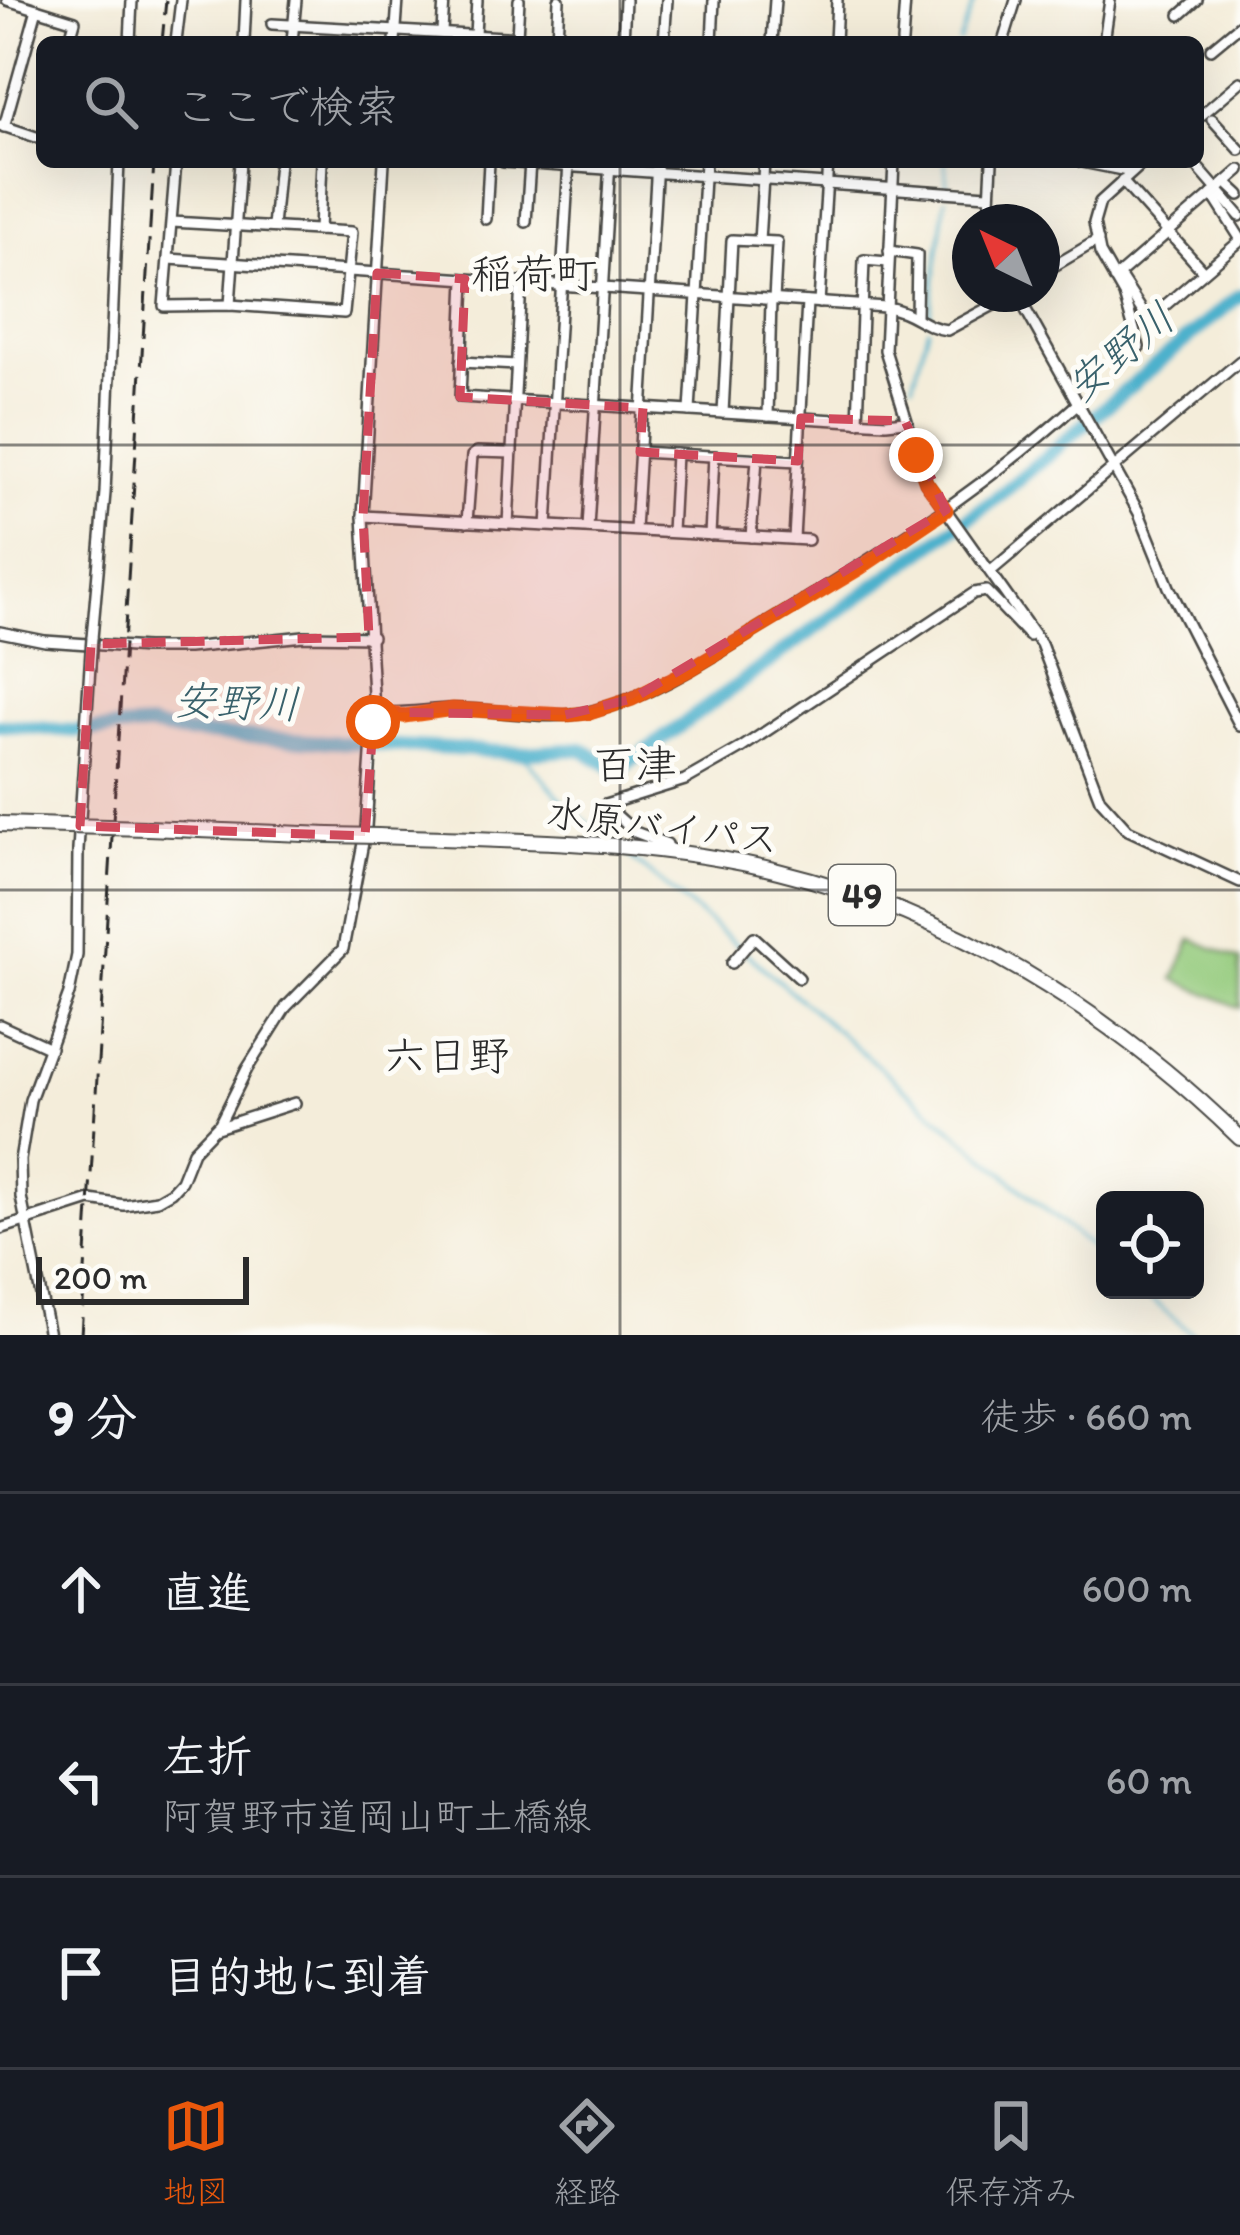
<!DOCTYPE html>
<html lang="ja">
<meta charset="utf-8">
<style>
:root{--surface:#171b24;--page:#20242c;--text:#f1f3f6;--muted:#9ea1a6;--line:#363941;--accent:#ea580c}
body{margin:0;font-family:Itim,"Klee One",sans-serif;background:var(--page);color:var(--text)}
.controls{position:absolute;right:36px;bottom:36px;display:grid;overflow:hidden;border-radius:18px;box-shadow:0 12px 48px #0002}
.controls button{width:108px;height:108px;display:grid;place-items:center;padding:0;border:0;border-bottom:3px solid var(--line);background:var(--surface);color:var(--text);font:60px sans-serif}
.compass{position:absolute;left:952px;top:204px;width:108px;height:108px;border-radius:50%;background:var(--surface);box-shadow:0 12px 48px #0002;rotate:317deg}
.scale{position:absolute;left:36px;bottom:30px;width:213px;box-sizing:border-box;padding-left:12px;border:6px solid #2b2b2b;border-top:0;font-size:33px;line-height:42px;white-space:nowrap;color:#2b2b2b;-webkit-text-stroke:9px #fdfcf7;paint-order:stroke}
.stop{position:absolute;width:36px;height:36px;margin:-27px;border:9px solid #ea580c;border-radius:50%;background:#fff}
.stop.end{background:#ea580c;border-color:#fff;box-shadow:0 3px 12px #0008}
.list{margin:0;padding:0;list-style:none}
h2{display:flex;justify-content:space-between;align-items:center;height:156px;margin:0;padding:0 48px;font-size:51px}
h2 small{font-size:39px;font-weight:400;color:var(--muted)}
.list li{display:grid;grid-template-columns:78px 1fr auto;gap:36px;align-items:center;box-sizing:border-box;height:192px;padding:0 48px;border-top:3px solid var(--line)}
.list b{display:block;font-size:45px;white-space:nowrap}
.list p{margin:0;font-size:39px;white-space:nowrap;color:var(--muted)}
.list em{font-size:39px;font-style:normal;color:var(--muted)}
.icon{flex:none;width:66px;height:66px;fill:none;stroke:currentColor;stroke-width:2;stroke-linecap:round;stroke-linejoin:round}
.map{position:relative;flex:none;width:1240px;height:1335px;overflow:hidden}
.search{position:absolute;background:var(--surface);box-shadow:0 12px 48px #0002;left:36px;right:36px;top:36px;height:132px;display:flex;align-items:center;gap:30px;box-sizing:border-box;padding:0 42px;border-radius:18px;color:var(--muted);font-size:45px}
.sheet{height:732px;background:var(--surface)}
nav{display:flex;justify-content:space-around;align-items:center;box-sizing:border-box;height:168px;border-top:3px solid var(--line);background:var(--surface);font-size:33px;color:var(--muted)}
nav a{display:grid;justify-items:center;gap:6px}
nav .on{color:var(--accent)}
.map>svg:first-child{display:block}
.green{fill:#95cb7e;stroke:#607b54;stroke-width:3}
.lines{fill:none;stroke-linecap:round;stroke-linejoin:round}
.stream{stroke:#4db1cc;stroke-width:3}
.river{stroke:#4db1cc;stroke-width:14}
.minor-casing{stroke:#494845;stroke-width:14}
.highway-casing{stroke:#494845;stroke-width:18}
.minor{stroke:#fff;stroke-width:9}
.highway{stroke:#fff;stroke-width:14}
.rail{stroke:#2b2b2b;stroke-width:3;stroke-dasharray:18 9;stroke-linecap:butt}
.minor-bridge-casing{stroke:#494845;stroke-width:14;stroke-linecap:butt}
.highway-bridge-casing{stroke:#494845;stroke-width:18;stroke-linecap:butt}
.minor-bridge{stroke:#fff;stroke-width:9}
.highway-bridge{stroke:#fff;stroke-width:14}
.route{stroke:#ea580c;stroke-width:15}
.marked{fill:#d1495b;fill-opacity:0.2;stroke:#d1495b;stroke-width:9;stroke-dasharray:24 15;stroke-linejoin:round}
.grid{fill:none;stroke:#2b2b2b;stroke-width:3;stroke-opacity:0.55}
.labels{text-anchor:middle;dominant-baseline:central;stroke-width:10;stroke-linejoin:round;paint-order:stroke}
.shield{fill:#fdfcf7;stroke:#6a6a68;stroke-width:3}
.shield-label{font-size:36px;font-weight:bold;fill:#2b2b2b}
.street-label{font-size:39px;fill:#2b2b2b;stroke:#fdfcf7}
.neighbourhood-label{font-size:42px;fill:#2b2b2b;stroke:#fdfcf7}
.water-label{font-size:42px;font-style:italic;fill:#39616b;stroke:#fdfcf7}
</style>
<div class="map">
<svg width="1240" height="1335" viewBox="0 0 1240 1335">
<rect width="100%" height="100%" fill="#fdfcf7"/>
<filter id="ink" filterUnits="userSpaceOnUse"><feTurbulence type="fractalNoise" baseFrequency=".00833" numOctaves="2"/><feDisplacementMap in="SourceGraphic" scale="24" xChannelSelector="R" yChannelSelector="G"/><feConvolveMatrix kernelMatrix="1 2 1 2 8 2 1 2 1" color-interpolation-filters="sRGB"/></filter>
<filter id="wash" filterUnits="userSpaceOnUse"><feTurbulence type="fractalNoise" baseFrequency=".004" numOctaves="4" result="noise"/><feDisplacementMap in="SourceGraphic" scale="48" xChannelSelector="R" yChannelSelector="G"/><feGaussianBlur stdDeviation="2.7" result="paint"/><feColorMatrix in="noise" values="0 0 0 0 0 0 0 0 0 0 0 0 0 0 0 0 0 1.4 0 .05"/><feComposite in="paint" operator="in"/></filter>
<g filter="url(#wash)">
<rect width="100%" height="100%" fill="#f4edda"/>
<polygon class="green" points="1192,939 1240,960 1240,1008 1174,979"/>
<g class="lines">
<g class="stream">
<polyline points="959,42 975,0"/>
<polyline points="945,162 947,188"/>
<polyline points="929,319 946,198"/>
<polyline points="913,384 928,328"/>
<polyline points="521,753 568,807 610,840"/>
<polyline points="626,854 739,947"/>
<polyline points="746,953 1105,1260"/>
<polyline points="1140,1290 1194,1335"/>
</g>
<polyline class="river" points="0,725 74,731 151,727 180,733 521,753 582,749 618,771 995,499 1240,295"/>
</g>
</g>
<g filter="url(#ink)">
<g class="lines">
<g class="minor-casing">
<g id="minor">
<polyline points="7,0 75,21 69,42"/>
<polyline points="1180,15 1197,0"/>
<polyline points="272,24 593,42"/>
<polyline points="442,31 444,0"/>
<polyline points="475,34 477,0"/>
<polyline points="517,37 519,0"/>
<polyline points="557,39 559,0"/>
<polyline points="130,42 132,0"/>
<polyline points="176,42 181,0"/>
<polyline points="244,42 246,0"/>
<polyline points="292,42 296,0"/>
<polyline points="395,42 398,0"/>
<polyline points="623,42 625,0"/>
<polyline points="664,42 667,0"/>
<polyline points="712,42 714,0"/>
<polyline points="772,42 775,0"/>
<polyline points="835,42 837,0"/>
<polyline points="902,42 905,0"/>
<polyline points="1003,42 1016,0"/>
<polyline points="1104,42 1110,0"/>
<polyline points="1211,49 1240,25"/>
<polyline points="1198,118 1240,82"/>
<polyline points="1212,119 1240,150"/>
<polyline points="0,125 42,139"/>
<polyline points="4,127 37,9"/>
<polyline points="503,162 988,195"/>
<polyline points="894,162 885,350 926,482 1041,644 1100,799 1128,830 1240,882"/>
<polyline points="1082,162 1132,172"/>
<polyline points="1193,162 1240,216"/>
<polyline points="1122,181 1203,271"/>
<polyline points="1226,182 1240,195"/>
<polyline points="1212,194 1240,238"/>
<polyline points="486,219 489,162"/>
<polyline points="172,222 352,232 344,313 230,305 164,306 176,162"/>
<polyline points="526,222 530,162"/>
<polyline points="989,222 992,162"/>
<polyline points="273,227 279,162"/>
<polyline points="319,230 322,162"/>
<polyline points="759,241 764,162"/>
<polyline points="889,251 917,255 916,316"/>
<path d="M169,259L885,307C911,310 924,328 947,330L1014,294"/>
<polyline points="1042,273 1098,240"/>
<polyline points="465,279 460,397 886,423 905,421"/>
<polyline points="1114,279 1240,170"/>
<polyline points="1122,280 1148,320 1240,241"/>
<polyline points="1017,294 1139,513 1169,587 1240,726"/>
<polyline points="819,303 828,162"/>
<polyline points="230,305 240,162"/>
<polyline points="1139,347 1124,295 1100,253 1094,223 1100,202 1144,162"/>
<polyline points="461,362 516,365"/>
<polyline points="690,411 705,162"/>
<polyline points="723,413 732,240 777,242 774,300"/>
<polyline points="768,416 771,300"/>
<polyline points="858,422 864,260 888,262"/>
<polyline points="640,452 798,461"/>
<polyline points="363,516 808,540"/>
<polyline points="467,522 472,456 477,452 512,453"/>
<polyline points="508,524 521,283"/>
<polyline points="547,526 569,162"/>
<polyline points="588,528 610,162"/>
<polyline points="635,530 657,162"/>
<polyline points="672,532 676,454"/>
<polyline points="710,535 714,456"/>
<polyline points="751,537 757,459"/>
<polyline points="794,539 807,302"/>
<polyline points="991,571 1240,361"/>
<polyline points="0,632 45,641 146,648 188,648 304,636 372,637"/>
<polyline points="92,638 105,493 119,162"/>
<path d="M374,712C403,715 428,709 456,709C501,709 548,722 593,711C655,696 710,658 764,625C874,558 982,491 1077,404"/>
<polyline points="667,844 635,832 605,805 685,780 741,748 974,593 986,591 1029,636"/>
<polyline points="732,963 754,937 799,978"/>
<polyline points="0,1025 50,1048"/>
<polyline points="217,1128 295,1103"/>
<polyline points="0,1229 90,1200 124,1205 157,1200 171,1192 181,1181 193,1151 220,1123 247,1069 286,1007 343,949 366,827 374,712 363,516 384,162"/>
<polyline points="49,1335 21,1197 20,1160 30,1100 69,994 77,955 78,850 91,651"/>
</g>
</g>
<g class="highway-casing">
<g id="highway">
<polyline points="0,824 68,826"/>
<polyline points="147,828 329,835"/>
<path d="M378,836C510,841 649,839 778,871C954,914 1111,1012 1240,1138"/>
</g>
</g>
<use href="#minor" class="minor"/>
<use href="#highway" class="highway"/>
<g class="rail">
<polyline points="162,42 166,0"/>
<polyline points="81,1335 154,162"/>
</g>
<g class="minor-bridge-casing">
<polyline id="minor-bridge" points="91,651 92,638"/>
</g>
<g class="highway-bridge-casing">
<g id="highway-bridge">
<polyline points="68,826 147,828"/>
<polyline points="329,835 378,836"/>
</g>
</g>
<use href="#minor-bridge" class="minor-bridge"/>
<use href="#highway-bridge" class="highway-bridge"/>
</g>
</g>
<g class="lines" filter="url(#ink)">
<polyline class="route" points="373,722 374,712 404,716 453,709 565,715 589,713 632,699 691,669 860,568 946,510 926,482 916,455"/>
</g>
<path class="marked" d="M377,273L465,279L460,397L643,408L640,452L798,461L801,418L905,421L946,510L632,699L565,715L374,712L365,836L80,826L91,644L369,637L363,516Z"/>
<path class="grid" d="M620,0V42M620,162V1335M0,445H1240M0,890H1240"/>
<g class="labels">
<rect class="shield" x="829" y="865" width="66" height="60" rx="9"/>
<g class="shield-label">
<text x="862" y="895">49</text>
</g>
<g class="street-label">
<text transform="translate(663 826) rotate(7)">水原バイパス</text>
</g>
<g class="neighbourhood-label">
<text x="534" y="273">稲荷町</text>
<text x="635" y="764">百津</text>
<text x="447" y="1055">六日野</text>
</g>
<g class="water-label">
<text transform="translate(1120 352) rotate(-40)">安野川</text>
<text transform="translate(237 702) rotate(2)">安野川</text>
</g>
</g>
</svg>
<div class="controls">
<button><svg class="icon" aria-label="locate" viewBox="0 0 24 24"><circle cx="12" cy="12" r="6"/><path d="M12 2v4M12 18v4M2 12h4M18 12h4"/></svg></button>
</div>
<svg class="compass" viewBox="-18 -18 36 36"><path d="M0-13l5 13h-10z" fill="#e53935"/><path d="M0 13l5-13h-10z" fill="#9ea1a6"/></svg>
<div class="scale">200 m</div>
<div class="stop" style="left:373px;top:722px"></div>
<div class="stop end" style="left:916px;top:455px"></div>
<div class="search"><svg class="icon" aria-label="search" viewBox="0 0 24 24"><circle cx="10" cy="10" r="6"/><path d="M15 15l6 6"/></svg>ここで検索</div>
</div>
<section class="sheet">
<h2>9 分<small>徒歩 · 660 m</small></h2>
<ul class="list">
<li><svg class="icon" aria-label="ahead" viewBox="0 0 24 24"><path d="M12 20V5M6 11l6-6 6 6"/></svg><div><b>直進</b></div><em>600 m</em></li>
<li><svg class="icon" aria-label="left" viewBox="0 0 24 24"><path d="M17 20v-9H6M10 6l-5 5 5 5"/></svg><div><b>左折</b><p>阿賀野市道岡山町土橋線</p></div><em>60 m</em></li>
<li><svg class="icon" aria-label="arrive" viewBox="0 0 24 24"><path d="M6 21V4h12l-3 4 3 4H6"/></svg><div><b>目的地に到着</b></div></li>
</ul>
</section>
<nav>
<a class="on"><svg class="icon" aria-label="map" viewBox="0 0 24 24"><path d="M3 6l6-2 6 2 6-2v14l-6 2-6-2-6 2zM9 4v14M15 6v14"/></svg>地図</a>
<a><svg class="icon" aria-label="directions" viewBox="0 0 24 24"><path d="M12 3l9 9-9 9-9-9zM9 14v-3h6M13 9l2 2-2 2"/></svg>経路</a>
<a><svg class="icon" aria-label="saved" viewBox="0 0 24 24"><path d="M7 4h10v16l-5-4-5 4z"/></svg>保存済み</a>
</nav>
